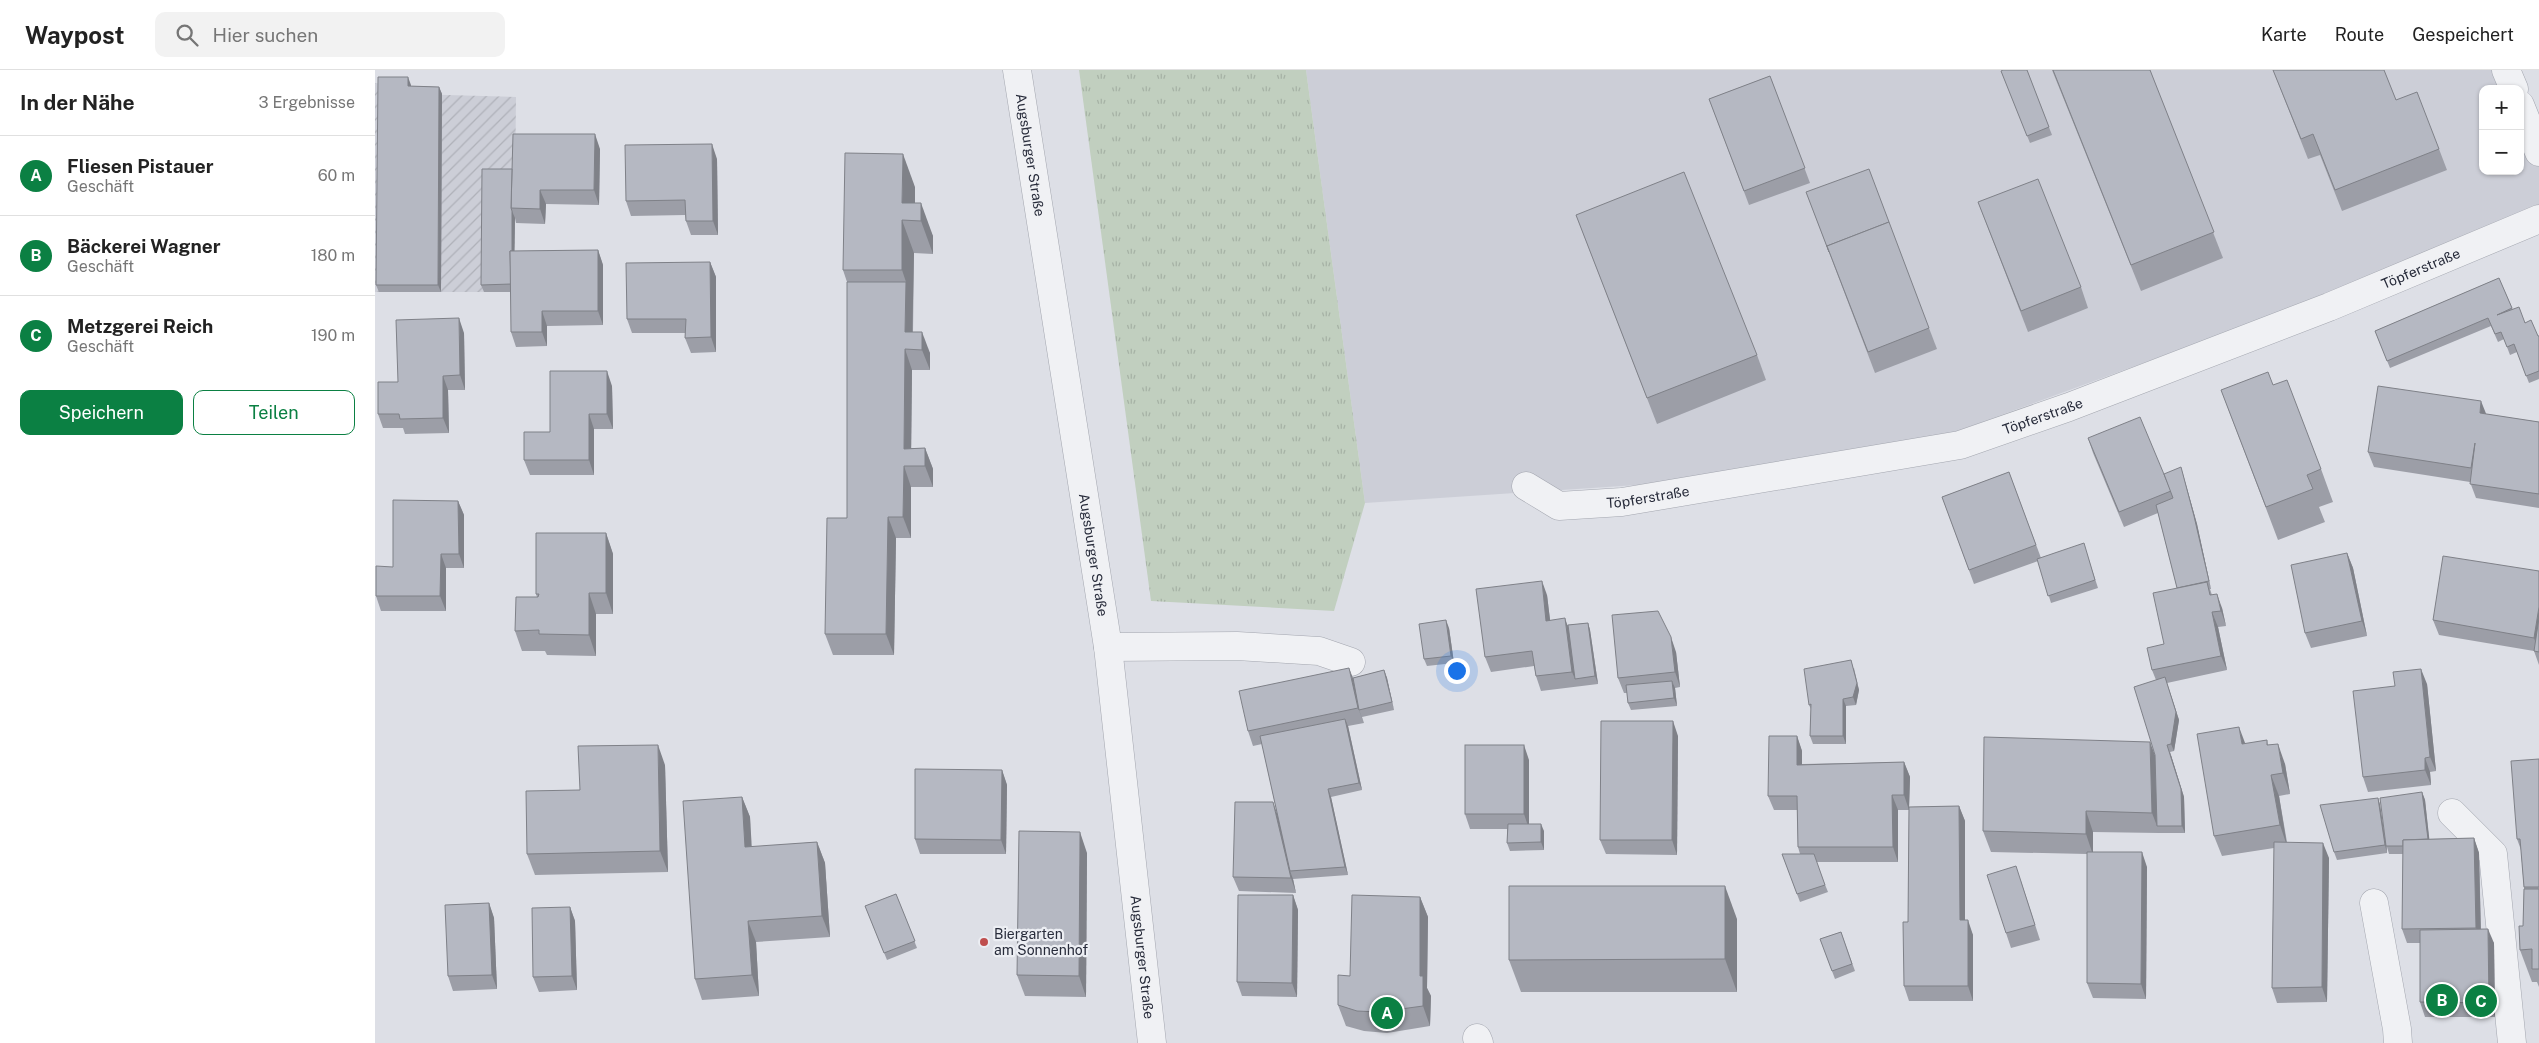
<!DOCTYPE html>
<html lang="de">
<meta charset="utf-8">
<style>
:root{--surface:#fff;--page:#f2f2f2;--text:#222;--muted:#767676;--line:#e0e0e0;--accent:#0b8043}
body{margin:0;font-family:"Public Sans",sans-serif;background:var(--page);color:var(--text)}
.controls{position:absolute;right:15px;top:15px;display:grid;overflow:hidden;border-radius:10px;box-shadow:0 1px 4px #0004}
.controls button{width:45px;height:45px;display:grid;place-items:center;padding:0;border:0;border-bottom:1px solid var(--line);background:var(--surface);color:var(--text);font:25px sans-serif}
.you{position:absolute;left:1081px;top:600px;width:18px;height:18px;margin:-12px;border:4px solid #fff;border-radius:50%;background:#1a73e8;box-shadow:0 0 0 8px #1a73e833}
.badge{display:grid;place-items:center;width:32px;height:32px;border-radius:50%;background:var(--accent);color:#fff;font-size:16px;font-weight:700}
.pin{position:absolute;translate:-50% -50%;border:2px solid #fff;box-shadow:0 1px 5px #0006}
.list{margin:0;padding:0;list-style:none}
h2{display:flex;justify-content:space-between;align-items:center;height:65px;margin:0;padding:0 20px;font-size:21px}
h2 small{font-size:16px;font-weight:400;color:var(--muted)}
.list li{display:grid;grid-template-columns:32px 1fr auto;gap:15px;align-items:center;box-sizing:border-box;height:80px;padding:0 20px;border-top:1px solid var(--line)}
.list b{display:block;font-size:19px;white-space:nowrap}
.list p{margin:0;font-size:16px;white-space:nowrap;color:var(--muted)}
.list em{font-size:16px;font-style:normal;color:var(--muted)}
.actions{display:flex;gap:10px;padding:15px 20px}
.actions a{flex:1;padding:11px 0;border:1px solid var(--accent);border-radius:10px;text-align:center;font-size:18px;color:var(--accent)}
.actions .main{background:var(--accent);color:#fff}
.icon{flex:none;width:28px;height:28px;fill:none;stroke:currentColor;stroke-width:2;stroke-linecap:round;stroke-linejoin:round}
.map{position:relative;flex:none;width:2164px;height:973px;overflow:hidden}
header{display:flex;align-items:center;gap:30px;box-sizing:border-box;height:70px;padding:0 25px;background:var(--surface);border-bottom:1px solid var(--line)}
header strong{font-size:24px}
nav{display:flex;gap:28px;margin-inline-start:auto;font-size:18px}
.search{width:350px;height:45px;background:var(--page);display:flex;align-items:center;gap:12px;box-sizing:border-box;padding:0 18px;border-radius:10px;color:var(--muted);font-size:19px}
main{display:flex}
aside{flex:1;background:var(--surface)}
.map>svg:first-child{display:block}
.built{fill:#ccced7;fill-rule:evenodd}
.industrial{fill:url(#industrial-furrows)}
.grass{fill:url(#grass-tufts)}
.lines{fill:none;stroke-linecap:round;stroke-linejoin:round}
.minor-casing{stroke:#a3a6af;stroke-width:29}
.minor{stroke:#f0f1f4;stroke-width:28}
.wall{fill:#9c9ea7}
.shaded-wall{fill:#7f8188}
.building{fill:#b5b8c2;stroke:#7f8188}
.poi-dot{fill:#bf4e4e;stroke:#eceef3;stroke-width:2}
.labels{text-anchor:middle;dominant-baseline:central;stroke-width:4.5;stroke-linejoin:round;paint-order:stroke}
.street-label{font-size:14px;fill:#282c3b;stroke:#eceef3}
.poi-label{font-size:14px;fill:#282c3b;stroke:#eceef3;text-anchor:start}
</style>
<header>
<strong>Waypost</strong>
<div class="search"><svg class="icon" aria-label="search" viewBox="0 0 24 24"><circle cx="10" cy="10" r="6"/><path d="M15 15l6 6"/></svg>Hier suchen</div>
<nav><a>Karte</a><a>Route</a><a>Gespeichert</a></nav>
</header>
<main>
<aside>
<h2>In der Nähe<small>3 Ergebnisse</small></h2>
<ul class="list">
<li><span class="badge">A</span><div><b>Fliesen Pistauer</b><p>Geschäft</p></div><em>60 m</em></li>
<li><span class="badge">B</span><div><b>Bäckerei Wagner</b><p>Geschäft</p></div><em>180 m</em></li>
<li><span class="badge">C</span><div><b>Metzgerei Reich</b><p>Geschäft</p></div><em>190 m</em></li>
</ul>
<div class="actions"><a class="main">Speichern</a><a>Teilen</a></div>
</aside>
<div class="map">
<svg width="2164" height="973" viewBox="0 0 2164 973">
<defs>
<pattern id="industrial-furrows" width="10" height="10" patternUnits="userSpaceOnUse" patternTransform="scale(1.25)"><rect width="10" height="10" fill="#ccced7"/><path d="M-1 1l2-2M0 10L10 0M9 11l2-2" fill="none" stroke="#afb1b9"/></pattern>
<pattern id="grass-tufts" width="24" height="20" patternUnits="userSpaceOnUse" patternTransform="scale(1.25)"><rect width="24" height="20" fill="#c1cfbf"/><path d="M3 7l-1-3M5 7V3M7 7l1-3M15 17l-1-3M17 17v-4M19 17l1-3" fill="none" stroke="#a6b2a5"/></pattern>
</defs>
<rect width="100%" height="100%" fill="#dddfe6"/>
<path class="built" d="M931,0H2142L2164,53V148L1473,401L990,433ZM2108,19H2145V101H2108Z"/>
<polygon class="industrial" points="0,13 36,15 36,24 141,27 139,222 0,222"/>
<polygon class="grass" points="704,0 931,0 990,433 959,541 776,531"/>
<g class="lines">
<g class="minor-casing">
<g id="minor">
<path id="s1" d="M642,0L733,577L777,973"/>
<polyline points="2131,0 2139,19"/>
<polyline points="2145,35 2164,82"/>
<path id="s2" d="M1151,416L1184,436L1247,432L1585,375L1694,337L1954,237L2164,149"/>
<polyline points="733,577 862,576 944,581 976,592"/>
<polyline points="2077,743 2118,784 2137,973"/>
<polyline points="1999,833 2022,959 2023,973"/>
<polyline points="1102,968 1104,973"/>
</g>
</g>
<use href="#minor" class="minor"/>
</g>
<g class="wall">
<polygon points="1652,0 1677,65 1655,73 1626,1"/>
<polygon points="1677,0 1775,0 1848,188 1766,221"/>
<polygon points="1898,0 2009,0 2021,30 2064,79 2072,100 1967,141 1945,85 1933,89"/>
<polygon points="1395,6 1435,113 1374,135 1334,29"/>
<polygon points="36,15 36,16 64,17 67,24 66,222 4,222 1,215"/>
<polygon points="225,79 224,135 171,134 170,154 141,153 140,148 139,181 223,180 228,195 228,255 172,256 172,276 141,277 136,262 136,222 109,222 106,215 137,99"/>
<polygon points="342,89 343,165 316,165 311,151 310,145 256,146 251,131"/>
<polygon points="540,117 540,133 558,166 558,184 539,183 538,262 555,283 555,300 537,300 536,378 550,378 558,399 558,417 536,417 536,468 521,468 519,585 458,585 450,564 472,448 472,212 468,200"/>
<polygon points="1431,122 1554,258 1562,279 1500,303"/>
<polygon points="1603,132 1706,217 1713,238 1653,262"/>
<polygon points="1201,145 1382,285 1391,310 1282,354"/>
<polygon points="335,192 341,207 341,282 316,283 310,268 310,263 257,263 252,249"/>
<polygon points="2124,208 2138,240 2163,266 2164,266 2164,309 2154,313 2142,282 2135,285 2129,269 2123,272 2116,256 2015,298 2000,261"/>
<polygon points="89,263 90,320 73,320 74,363 30,364 28,358 8,358 3,344 23,312"/>
<polygon points="1898,315 1946,399 1958,432 1944,437 1950,452 1903,470 1846,320"/>
<polygon points="237,316 238,359 219,359 219,405 155,405 149,390 175,362"/>
<polygon points="2111,344 2164,352 2164,438 2101,428 2095,412 1999,397 1993,382"/>
<polygon points="1713,368 1789,404 1808,405 1822,454 1836,519 1835,519 1837,525 1847,538 1851,556 1843,557 1852,600 1792,613 1804,650 1799,681 1795,682 1809,727 1810,763 1784,763 1718,762 1718,782 1772,797 1771,929 1718,928 1712,913 1712,784 1616,782 1608,761 1780,685 1781,610 1777,600 1789,574 1802,518 1783,443 1749,457 1718,383"/>
<polygon points="1634,402 1666,488 1711,481 1723,518 1676,533 1663,491 1599,514 1567,427"/>
<polygon points="83,431 89,445 89,498 71,498 71,541 6,541 1,526 18,497"/>
<polygon points="231,463 238,484 238,544 221,544 221,586 172,585 170,581 147,581 140,561 162,527 161,524"/>
<polygon points="1972,483 1978,498 1992,566 1936,578 1930,563"/>
<polygon points="2164,501 2164,595 2159,581 2064,565 2058,550"/>
<polygon points="1172,525 1175,550 1193,555 1213,553 1215,560 1223,614 1166,621 1161,606 1159,596 1116,602 1110,587"/>
<polygon points="1074,558 1079,593 1052,596 1049,589"/>
<polygon points="1301,582 1305,617 1300,618 1302,636 1256,640 1253,633 1252,623 1249,623 1243,608"/>
<polygon points="1479,598 1484,620 1481,635 1471,636 1471,674 1438,674 1435,666 1436,639 1434,635"/>
<polygon points="1009,600 1012,608 1019,640 987,647 989,653 973,656 987,720 956,727 973,805 918,809 921,823 864,821 858,807 902,743 887,674 878,676 873,661 978,608"/>
<polygon points="2052,614 2061,701 2055,702 2056,715 1993,722 1988,707"/>
<polygon points="1303,666 1302,785 1231,784 1225,770"/>
<polygon points="1422,666 1427,681 1427,694 1529,692 1535,707 1534,737 1584,736 1590,751 1590,850 1598,865 1598,931 1534,931 1529,916 1533,852 1534,740 1523,740 1523,792 1441,792 1453,822 1425,832 1407,784 1425,784 1423,777 1422,740 1399,740 1393,726"/>
<polygon points="1892,670 1893,675 1910,694 1915,724 1904,726 1912,772 1954,788 1952,932 1902,933 1897,918 1899,778 1847,786 1839,766 1871,674"/>
<polygon points="2164,689 2164,917 2162,912 2157,912 2145,880 2148,856 2149,819 2146,780 2142,769"/>
<polygon points="1154,690 1154,754 1169,761 1169,780 1135,781 1132,773 1132,759 1095,759 1090,744"/>
<polygon points="290,695 293,802 160,805 152,784 205,720"/>
<polygon points="627,700 632,715 631,784 545,784 540,769"/>
<polygon points="2047,722 2050,730 2054,769 2099,768 2104,783 2106,859 2119,873 2120,947 2050,947 2045,932 2045,873 2032,873 2027,859 2028,784 2014,784 2012,777 2012,783 1962,790 1959,782 2003,728 2005,735 2010,768"/>
<polygon points="367,727 375,747 376,777 442,772 450,793 455,867 381,872 384,926 327,930 320,909"/>
<polygon points="712,783 711,927 650,926 642,905"/>
<polygon points="1646,811 1665,870 1636,878 1631,863"/>
<polygon points="521,824 542,878 512,890 490,836"/>
<polygon points="918,825 923,840 922,927 867,926 862,912"/>
<polygon points="1045,827 1053,847 1052,918 1056,926 1055,956 1012,963 989,961 971,956 963,935 975,906"/>
<polygon points="114,833 119,848 122,919 78,921 73,906"/>
<polygon points="195,837 200,851 202,920 164,922 158,907"/>
<polygon points="1362,849 1362,922 1146,922 1134,890"/>
<polygon points="1466,862 1480,901 1460,909 1445,869"/>
</g>
<g class="shaded-wall">
<polygon points="33,7 36,15 36,24 33,16"/>
<polygon points="64,17 67,24 66,222 63,215"/>
<polygon points="220,64 225,79 224,135 219,120"/>
<polygon points="337,74 342,89 343,165 338,151"/>
<polygon points="528,84 540,117 540,151 527,133"/>
<polygon points="165,120 171,134 170,154 165,139"/>
<polygon points="546,133 558,166 558,184 546,151"/>
<polygon points="137,141 140,148 139,222 136,214"/>
<polygon points="527,150 539,183 537,279 530,262 531,212 527,200"/>
<polygon points="223,180 228,195 228,255 223,241"/>
<polygon points="335,192 341,207 341,282 336,267"/>
<polygon points="167,241 172,256 172,276 167,262"/>
<polygon points="84,248 89,263 90,320 85,305"/>
<polygon points="547,262 555,283 555,300 547,280"/>
<polygon points="530,279 537,300 536,396 529,379"/>
<polygon points="232,301 237,316 238,359 232,344"/>
<polygon points="68,306 73,320 74,363 68,348"/>
<polygon points="2106,331 2112,346 2105,343"/>
<polygon points="214,344 219,359 219,405 214,390"/>
<polygon points="550,378 558,399 558,417 550,396"/>
<polygon points="529,396 536,417 536,468 528,447"/>
<polygon points="1806,397 1822,454 1836,519 1834,511"/>
<polygon points="83,431 89,445 89,498 84,484"/>
<polygon points="513,447 521,468 519,585 511,564"/>
<polygon points="231,463 238,484 238,544 231,523"/>
<polygon points="1972,483 1978,498 1992,566 1987,551"/>
<polygon points="66,484 71,498 71,541 65,526"/>
<polygon points="1167,511 1172,525 1177,566 1171,551"/>
<polygon points="214,523 221,544 221,586 214,565"/>
<polygon points="1842,524 1847,538 1851,556 1846,541"/>
<polygon points="2164,537 2164,582 2159,568"/>
<polygon points="1837,542 1843,557 1852,600 1846,586"/>
<polygon points="1190,548 1195,563 1200,609 1197,602"/>
<polygon points="1071,550 1074,558 1079,593 1076,586"/>
<polygon points="1213,553 1215,560 1223,614 1220,606"/>
<polygon points="1296,567 1301,582 1305,617 1300,602"/>
<polygon points="1476,590 1484,620 1481,635 1478,627"/>
<polygon points="974,598 980,613 984,640 989,653 983,638"/>
<polygon points="2046,599 2052,614 2061,701 2055,687"/>
<polygon points="1009,600 1012,608 1019,640"/>
<polygon points="1790,607 1804,650 1799,681 1796,674"/>
<polygon points="1297,611 1300,618 1302,636 1299,628"/>
<polygon points="1468,629 1471,636 1471,674 1468,666"/>
<polygon points="970,649 973,656 987,720 984,713"/>
<polygon points="1298,651 1303,666 1302,785 1297,770"/>
<polygon points="1864,657 1872,678 1867,674"/>
<polygon points="1422,666 1427,681 1427,709 1422,695"/>
<polygon points="1775,672 1783,693 1782,756 1777,743"/>
<polygon points="1903,674 1910,694 1915,724 1908,703"/>
<polygon points="283,675 290,695 293,802 285,781"/>
<polygon points="1149,675 1154,690 1154,759 1149,744"/>
<polygon points="1795,682 1809,727 1810,763 1807,756"/>
<polygon points="2050,688 2055,702 2056,715 2050,700"/>
<polygon points="1529,692 1535,707 1534,740 1529,725"/>
<polygon points="627,700 632,715 631,784 626,770"/>
<polygon points="1896,705 1904,726 1912,776 1905,755"/>
<polygon points="953,719 956,727 973,805 970,797"/>
<polygon points="2047,722 2050,730 2056,784 2053,776"/>
<polygon points="1517,725 1523,740 1523,792 1518,777"/>
<polygon points="367,727 375,747 378,798 370,777"/>
<polygon points="2003,728 2005,735 2012,783 2010,775"/>
<polygon points="898,732 903,746 915,801 918,809 921,823 916,808"/>
<polygon points="1584,736 1590,751 1590,865 1585,850"/>
<polygon points="1711,741 1718,762 1718,785 1711,764"/>
<polygon points="1166,754 1169,761 1169,780 1166,772"/>
<polygon points="705,762 712,783 711,927 704,906"/>
<polygon points="2099,768 2104,783 2106,872 2101,858"/>
<polygon points="442,772 450,793 455,867 447,846"/>
<polygon points="1948,773 1954,788 1952,932 1947,917"/>
<polygon points="1767,782 1772,797 1771,929 1766,914"/>
<polygon points="1350,816 1362,849 1362,922 1350,889"/>
<polygon points="918,825 923,840 922,927 917,913"/>
<polygon points="1045,827 1053,847 1052,918 1056,926 1055,956 1048,936 1045,906"/>
<polygon points="114,833 119,848 122,919 117,905"/>
<polygon points="195,837 200,851 202,920 197,906"/>
<polygon points="1593,850 1598,865 1598,931 1593,916"/>
<polygon points="373,851 381,872 384,926 377,905"/>
<polygon points="2113,859 2119,873 2120,947 2114,933"/>
</g>
<g class="building">
<polygon points="1628,0 1652,0 1674,57 1652,66 1626,1"/>
<polygon points="1678,0 1775,0 1839,162 1756,195"/>
<polygon points="1898,0 2009,0 2021,30 2042,22 2064,79 1960,120 1938,64 1926,69"/>
<polygon points="1395,6 1430,98 1369,121 1334,29"/>
<polygon points="3,7 33,7 33,16 64,17 63,215 1,215"/>
<polygon points="138,64 220,64 219,120 165,120 165,139 136,138"/>
<polygon points="337,74 338,151 311,151 310,130 251,131 250,75"/>
<polygon points="470,83 528,84 527,133 546,133 546,151 527,150 527,200 468,200"/>
<polygon points="107,99 137,99 136,138 137,141 137,181 135,181 136,214 106,215"/>
<polygon points="1494,99 1514,152 1452,176 1454,182 1431,122"/>
<polygon points="1309,102 1382,285 1272,328 1201,145"/>
<polygon points="1663,109 1706,217 1646,241 1603,132"/>
<polygon points="1514,152 1554,258 1493,282 1452,176"/>
<polygon points="223,180 223,241 167,241 167,262 136,262 135,181"/>
<polygon points="335,192 336,267 310,268 311,249 252,249 251,193"/>
<polygon points="2124,208 2137,238 2122,245 2144,237 2150,253 2156,250 2163,266 2164,266 2164,301 2151,306 2139,274 2132,277 2126,262 2120,264 2113,248 2012,291 2000,261"/>
<polygon points="472,212 531,212 530,262 547,262 547,280 530,279 529,379 550,378 550,396 529,396 528,447 513,447 511,564 450,564 452,448 472,448"/>
<polygon points="84,248 85,305 68,306 68,348 25,349 24,344 3,344 3,312 23,312 21,250"/>
<polygon points="175,301 232,301 232,344 214,344 214,390 149,390 149,362 175,362"/>
<polygon points="1893,302 1898,315 1912,310 1946,399 1932,405 1938,419 1891,437 1846,320"/>
<polygon points="2003,316 2106,331 2105,343 2164,352 2164,424 2095,414 2100,373 2096,398 1993,382"/>
<polygon points="1765,347 1796,421 1744,442 1713,368"/>
<polygon points="1806,397 1819,446 1834,511 1802,518 1781,435 1798,428 1789,404"/>
<polygon points="1634,402 1661,475 1594,500 1567,427"/>
<polygon points="18,430 83,431 84,484 66,484 65,526 1,526 1,496 18,497"/>
<polygon points="161,463 231,463 231,523 214,523 214,565 164,564 164,560 140,561 141,527 163,527 164,524 161,524"/>
<polygon points="1709,473 1720,510 1673,526 1662,489"/>
<polygon points="1972,483 1987,551 1930,563 1916,495"/>
<polygon points="2068,486 2164,501 2164,537 2159,568 2058,550"/>
<polygon points="1167,511 1171,551 1190,548 1197,602 1161,606 1157,581 1110,587 1101,519"/>
<polygon points="1832,512 1835,525 1842,524 1846,541 1837,542 1846,586 1777,600 1772,578 1789,574 1778,523"/>
<polygon points="1283,541 1296,567 1300,602 1243,608 1237,545"/>
<polygon points="2164,548 2164,582 2159,581"/>
<polygon points="1071,550 1076,586 1049,589 1044,554"/>
<polygon points="1213,553 1220,606 1200,609 1193,555"/>
<polygon points="1476,590 1482,613 1478,627 1468,629 1468,666 1435,666 1436,634 1434,635 1429,599"/>
<polygon points="974,598 983,638 873,661 864,621"/>
<polygon points="2046,599 2055,687 2050,688 2050,700 1988,707 1978,621 2020,616 2018,602"/>
<polygon points="1009,600 1017,632 984,640 978,608"/>
<polygon points="1790,607 1801,642 1796,674 1792,675 1806,719 1807,756 1782,756 1780,685 1759,617"/>
<polygon points="1297,611 1299,628 1253,633 1251,615"/>
<polygon points="970,649 984,713 953,719 970,797 915,801 885,666"/>
<polygon points="1226,651 1298,651 1297,770 1225,770"/>
<polygon points="1864,657 1867,674 1892,670 1892,675 1903,674 1908,703 1896,705 1905,755 1839,766 1822,664"/>
<polygon points="1394,666 1422,666 1422,695 1529,692 1529,725 1517,725 1518,777 1423,777 1422,726 1393,726"/>
<polygon points="1609,667 1775,672 1777,743 1711,741 1711,764 1608,761"/>
<polygon points="283,675 285,781 152,784 151,721 205,720 203,676"/>
<rect x="1090" y="675" width="59" height="69"/>
<polygon points="2164,689 2164,817 2149,817 2145,769 2142,769 2136,691"/>
<polygon points="540,699 627,700 626,770 540,769"/>
<polygon points="2047,722 2053,769 2028,770 2028,776 2011,776 2005,728"/>
<polygon points="367,727 370,777 442,772 447,846 373,851 377,905 320,909 308,731"/>
<polygon points="2003,728 2010,775 1959,782 1945,735"/>
<polygon points="860,732 898,732 916,808 858,807"/>
<polygon points="1584,736 1585,850 1593,850 1593,916 1529,916 1528,852 1533,852 1534,737"/>
<polygon points="1133,754 1166,754 1166,772 1132,773"/>
<polygon points="644,761 705,762 704,906 642,905"/>
<polygon points="2099,768 2101,858 2027,859 2028,770"/>
<polygon points="1899,772 1948,773 1947,917 1897,918"/>
<polygon points="1712,782 1767,782 1766,914 1712,913"/>
<polygon points="1407,784 1439,784 1450,815 1422,824"/>
<polygon points="1641,796 1660,855 1631,863 1612,805"/>
<polygon points="1134,816 1350,816 1350,889 1134,890"/>
<polygon points="2149,819 2164,819 2164,899 2157,899 2157,879 2145,880 2144,856 2148,856"/>
<polygon points="521,824 540,871 509,883 490,836"/>
<polygon points="863,825 918,825 917,913 862,912"/>
<polygon points="977,825 1045,827 1045,906 1048,906 1048,936 1004,942 982,941 963,935 963,905 975,906"/>
<polygon points="114,833 117,905 73,906 70,835"/>
<polygon points="195,837 197,906 158,907 157,838"/>
<polygon points="2113,859 2114,933 2045,932 2045,860"/>
<polygon points="1466,862 1477,894 1457,901 1445,869"/>
</g>
<circle class="poi-dot" cx="609" cy="872" r="5"/>
<g class="labels">
<g class="street-label">
<text stroke="none"><textPath href="#s1" startOffset="86">Augsburger Straße</textPath></text>
<text stroke="none"><textPath href="#s2" startOffset="938">Töpferstraße</textPath></text>
<text stroke="none"><textPath href="#s2" startOffset="532">Töpferstraße</textPath></text>
<text stroke="none"><textPath href="#s2" startOffset="128">Töpferstraße</textPath></text>
<text stroke="none"><textPath href="#s1" startOffset="491">Augsburger Straße</textPath></text>
<text stroke="none"><textPath href="#s1" startOffset="896">Augsburger Straße</textPath></text>
</g>
<g class="poi-label">
<text x="619" y="864">Biergarten<tspan x="619" dy="16">am Sonnenhof</tspan></text>
</g>
</g>
</svg>
<div class="controls">
<button>+</button>
<button>−</button>
</div>
<div class="you"></div>
<div class="pin badge" style="left:1012px;top:943px">A</div>
<div class="pin badge" style="left:2067px;top:930px">B</div>
<div class="pin badge" style="left:2106px;top:931px">C</div>
</div>
</main>
